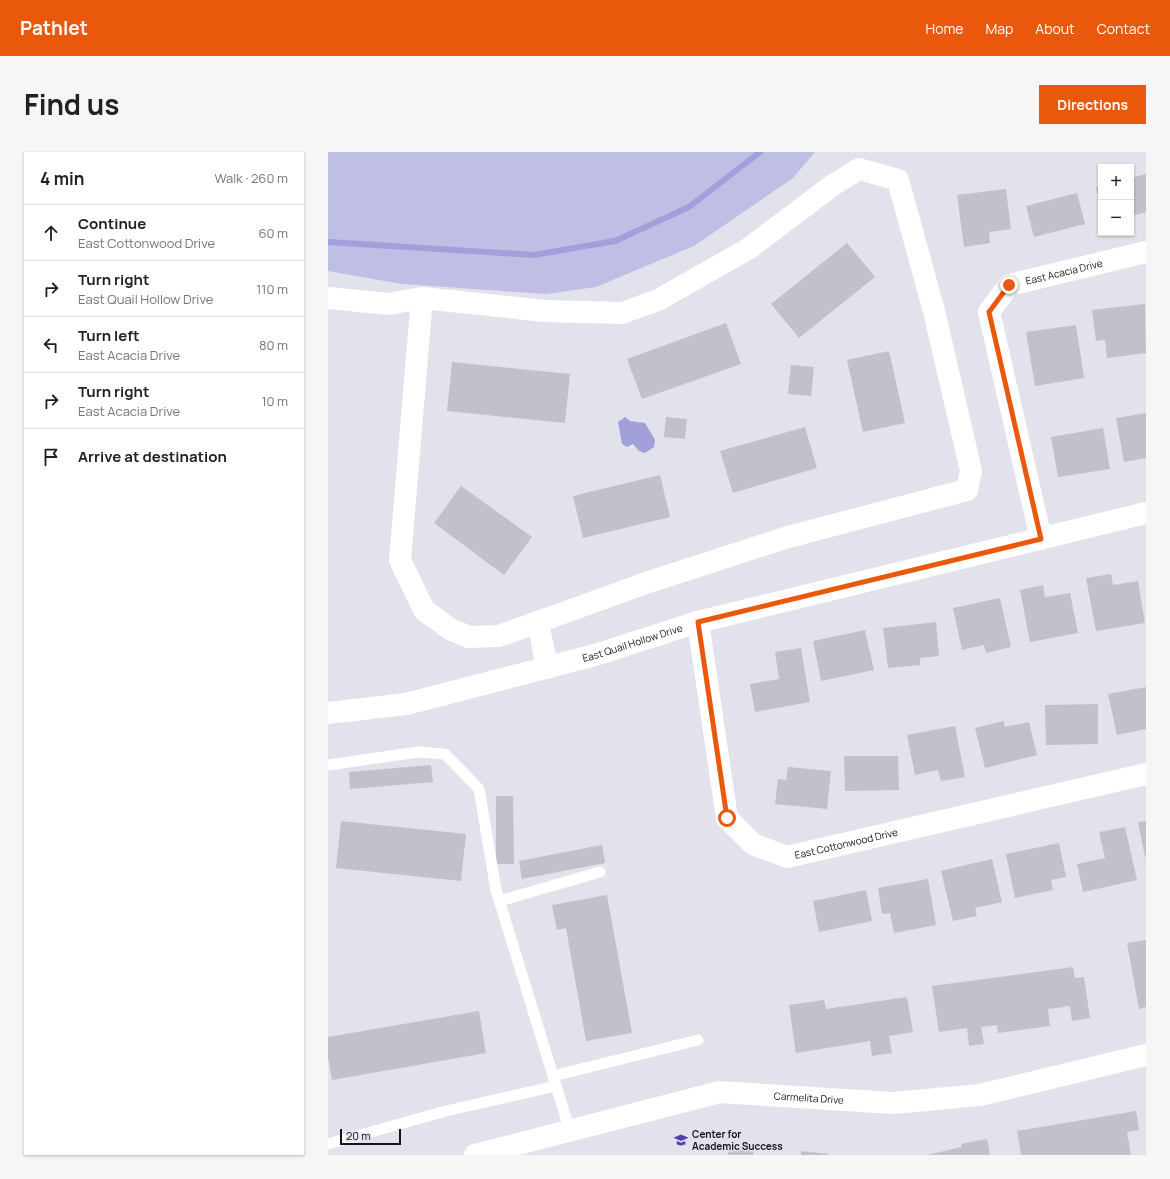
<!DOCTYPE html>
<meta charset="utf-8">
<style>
:root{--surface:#fff;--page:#f6f6f6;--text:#202124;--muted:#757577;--line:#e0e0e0;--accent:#ea580c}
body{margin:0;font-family:Manrope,sans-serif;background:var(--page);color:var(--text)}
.controls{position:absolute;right:12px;top:12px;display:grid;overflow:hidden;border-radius:0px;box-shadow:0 1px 3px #0004}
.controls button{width:36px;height:36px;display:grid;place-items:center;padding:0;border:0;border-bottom:1px solid var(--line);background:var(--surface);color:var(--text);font:20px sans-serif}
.scale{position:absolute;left:12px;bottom:10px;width:61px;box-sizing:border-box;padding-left:4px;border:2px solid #151519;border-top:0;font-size:11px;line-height:14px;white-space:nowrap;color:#151519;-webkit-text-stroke:3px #e2e2ec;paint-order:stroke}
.stop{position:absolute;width:12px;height:12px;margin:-9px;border:3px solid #ea580c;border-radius:50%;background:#fff}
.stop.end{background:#ea580c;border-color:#fff;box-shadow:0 1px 4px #0008}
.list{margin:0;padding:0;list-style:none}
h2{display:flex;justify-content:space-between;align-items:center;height:52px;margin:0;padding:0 16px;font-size:17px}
h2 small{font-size:13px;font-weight:400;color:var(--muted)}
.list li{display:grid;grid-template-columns:26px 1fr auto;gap:12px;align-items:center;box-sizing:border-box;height:56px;padding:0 16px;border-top:1px solid var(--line)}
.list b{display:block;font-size:15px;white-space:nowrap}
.list p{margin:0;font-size:13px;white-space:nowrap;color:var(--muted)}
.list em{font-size:13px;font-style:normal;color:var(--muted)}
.icon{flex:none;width:22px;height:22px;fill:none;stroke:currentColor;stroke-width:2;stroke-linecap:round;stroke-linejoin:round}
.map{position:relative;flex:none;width:818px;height:1003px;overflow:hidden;border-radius:0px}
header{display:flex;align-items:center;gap:24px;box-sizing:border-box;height:56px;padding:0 20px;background:var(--accent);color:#fff}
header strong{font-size:19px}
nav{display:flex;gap:22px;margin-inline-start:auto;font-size:14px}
.intro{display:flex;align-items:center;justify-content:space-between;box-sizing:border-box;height:96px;padding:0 24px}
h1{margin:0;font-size:28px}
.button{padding:10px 18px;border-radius:0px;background:var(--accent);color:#fff;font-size:14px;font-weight:700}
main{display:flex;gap:24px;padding:0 24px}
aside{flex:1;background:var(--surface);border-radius:0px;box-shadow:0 1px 3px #0004}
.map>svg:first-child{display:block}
.green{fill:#bfbfe5}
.water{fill:#a1a0da}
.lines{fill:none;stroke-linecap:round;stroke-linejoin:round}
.stream{stroke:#a1a0da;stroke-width:6}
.building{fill:#c1c1cb}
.service{stroke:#fff;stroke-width:11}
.minor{stroke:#fff;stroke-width:22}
.route{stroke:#ea580c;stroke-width:5}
.labels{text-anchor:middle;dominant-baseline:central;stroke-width:3;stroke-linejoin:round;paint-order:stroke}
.street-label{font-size:10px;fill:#151519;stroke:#e2e2ec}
.poi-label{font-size:10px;font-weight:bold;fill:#151519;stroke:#e2e2ec;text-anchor:start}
</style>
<header>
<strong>Pathlet</strong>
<nav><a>Home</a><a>Map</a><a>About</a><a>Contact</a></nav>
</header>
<div class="intro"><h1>Find us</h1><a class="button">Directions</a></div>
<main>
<aside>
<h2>4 min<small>Walk · 260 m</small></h2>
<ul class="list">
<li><svg class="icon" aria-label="ahead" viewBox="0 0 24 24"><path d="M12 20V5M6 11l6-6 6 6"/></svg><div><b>Continue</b><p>East Cottonwood Drive</p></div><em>60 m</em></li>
<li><svg class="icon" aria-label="right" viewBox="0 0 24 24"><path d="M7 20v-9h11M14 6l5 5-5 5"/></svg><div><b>Turn right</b><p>East Quail Hollow Drive</p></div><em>110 m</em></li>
<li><svg class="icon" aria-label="left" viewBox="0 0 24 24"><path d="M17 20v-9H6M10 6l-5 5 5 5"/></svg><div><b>Turn left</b><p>East Acacia Drive</p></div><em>80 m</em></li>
<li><svg class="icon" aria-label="right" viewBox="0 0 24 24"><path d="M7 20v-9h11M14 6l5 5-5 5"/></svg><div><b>Turn right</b><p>East Acacia Drive</p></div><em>10 m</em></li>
<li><svg class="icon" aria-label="arrive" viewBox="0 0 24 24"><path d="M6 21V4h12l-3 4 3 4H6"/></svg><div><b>Arrive at destination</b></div></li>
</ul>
</aside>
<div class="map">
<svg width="818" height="1003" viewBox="0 0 818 1003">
<rect width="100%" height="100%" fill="#e2e2ec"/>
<polygon class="green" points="0,0 487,0 465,26 366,94 268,135 218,142 74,132 0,119"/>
<polygon class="water" points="297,265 302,269 317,271 327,288 326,295 317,301 311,299 305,292 299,295 294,292 290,270"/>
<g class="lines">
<polyline class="stream" points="0,90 206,103 287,89 361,55 432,0"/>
</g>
<g class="building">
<polygon points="818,22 818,60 803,64 803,26"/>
<polygon points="773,34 773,53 772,53 768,35"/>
<polygon points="678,37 683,77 661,80 662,91 636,95 629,43"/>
<polygon points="749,41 757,72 706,85 698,54"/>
<polygon points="519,91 547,125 471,186 443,152"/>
<polygon points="817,152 818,201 779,206 777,188 768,189 764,158"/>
<polygon points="398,171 413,212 314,247 299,207"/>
<polygon points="748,173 756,226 707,234 698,180"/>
<polygon points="561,199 577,271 535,280 519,208"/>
<polygon points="124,210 242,222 237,271 119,259"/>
<polygon points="463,213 486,215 483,244 460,242"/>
<polygon points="818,261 818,306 796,310 788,266"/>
<polygon points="338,265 359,267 357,287 336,285"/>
<polygon points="477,275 489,316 405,341 392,299"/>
<polygon points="775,276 782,317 730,325 723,285"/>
<polygon points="332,323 342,365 255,386 245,344"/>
<polygon points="133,334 204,385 176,423 106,371"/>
<polygon points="783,422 785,433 810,429 817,471 768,479 758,426"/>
<polygon points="715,433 717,445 742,441 750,481 702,490 692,438"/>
<polygon points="672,446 683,495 658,501 656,493 634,498 625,456"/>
<polygon points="608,470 611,504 592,506 592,513 560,516 555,476"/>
<polygon points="537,478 546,518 493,529 485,489"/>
<polygon points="473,496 482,550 427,560 422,532 451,527 447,500"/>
<polygon points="818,535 818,577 789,583 780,542"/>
<polygon points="770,552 770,592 718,593 717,553"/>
<polygon points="676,569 677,575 701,570 709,603 657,616 647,576"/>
<polygon points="627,574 637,625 613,629 610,618 587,623 579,583"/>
<polygon points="516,604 570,604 571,638 517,639"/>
<polygon points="103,613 105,630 22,637 21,620"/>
<polygon points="460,615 503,619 499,657 447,652 450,627 458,628"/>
<polygon points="168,644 185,644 186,712 168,712"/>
<polygon points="13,669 138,682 133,729 8,716"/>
<polygon points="818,669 818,705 817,705 810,670"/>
<polygon points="797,675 809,728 755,740 749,712 777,706 771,680"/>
<polygon points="731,691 738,725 723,728 725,738 687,746 678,702"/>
<polygon points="274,693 277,711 194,727 191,709"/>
<polygon points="664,707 674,750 647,756 649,764 625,769 613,719"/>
<polygon points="600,727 608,773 566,781 562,761 554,762 550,736"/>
<polygon points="538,738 544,769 491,780 485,749"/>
<polygon points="279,743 304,881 258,889 238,776 229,778 224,753"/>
<polygon points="818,788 818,855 811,857 799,791"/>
<polygon points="745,815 747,826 756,825 762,866 744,869 742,854 720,857 722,874 670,881 669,873 653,875 656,892 641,894 639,876 611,880 604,834"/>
<polygon points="579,845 585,880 561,884 564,901 544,904 542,889 468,901 461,853 496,848 498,857"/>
<polygon points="151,859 158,901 4,928 0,905 0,885"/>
<polygon points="808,959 811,978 799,980 803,1003 693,1003 689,979"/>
<polygon points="659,987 662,1003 599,1003 634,995 633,992"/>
<polygon points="401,993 426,995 425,1003 400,1003"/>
<polygon points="473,999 501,1002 500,1003 473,1003"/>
</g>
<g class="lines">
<g class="service">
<polyline points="0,613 90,600 117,602 151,637 168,738 242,979"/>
<polyline points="171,749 272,720"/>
<polyline points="225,924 370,888"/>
<polyline points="0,992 118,959 228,934"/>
</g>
<g class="minor">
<polyline points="0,146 60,152 94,146 217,159 294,161 330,148 420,97 505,33 531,17 570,28 606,159 643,319 639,338 460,385 318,431 171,484 141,485 122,477 96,458 72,408 94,146"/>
<path id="s1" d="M713,387L661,160L681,133L818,100"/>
<polyline points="210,470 219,516"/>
<path id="s2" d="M370,470L399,666L425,692L459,705L818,622"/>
<path id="s3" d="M0,561L78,552L267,503L370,470L818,361"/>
<path id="s4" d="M147,1003L392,940L565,951L652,943L818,903"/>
</g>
</g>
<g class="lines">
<polyline class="route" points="399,666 370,470 713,387 661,160 681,133"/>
</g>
<defs>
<g id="school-bare" transform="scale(1.08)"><path d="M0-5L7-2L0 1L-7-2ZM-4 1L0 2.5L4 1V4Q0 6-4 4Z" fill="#523bb3" stroke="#e2e2ec" stroke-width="2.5" paint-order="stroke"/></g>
</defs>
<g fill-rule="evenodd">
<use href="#school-bare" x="353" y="988"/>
</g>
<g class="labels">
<g class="street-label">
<text stroke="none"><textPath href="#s1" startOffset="323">East Acacia Drive</textPath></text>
<text stroke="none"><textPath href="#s3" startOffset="313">East Quail Hollow Drive</textPath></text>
<text stroke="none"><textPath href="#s2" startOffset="332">East Cottonwood Drive</textPath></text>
<text stroke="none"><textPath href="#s4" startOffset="342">Carmelita Drive</textPath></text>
</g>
<g class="poi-label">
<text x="364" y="982">Center for<tspan x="364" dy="12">Academic Success</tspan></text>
</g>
</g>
</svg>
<div class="controls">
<button>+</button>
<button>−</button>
</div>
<div class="scale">20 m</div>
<div class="stop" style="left:399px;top:666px"></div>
<div class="stop end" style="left:681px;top:133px"></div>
</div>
</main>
